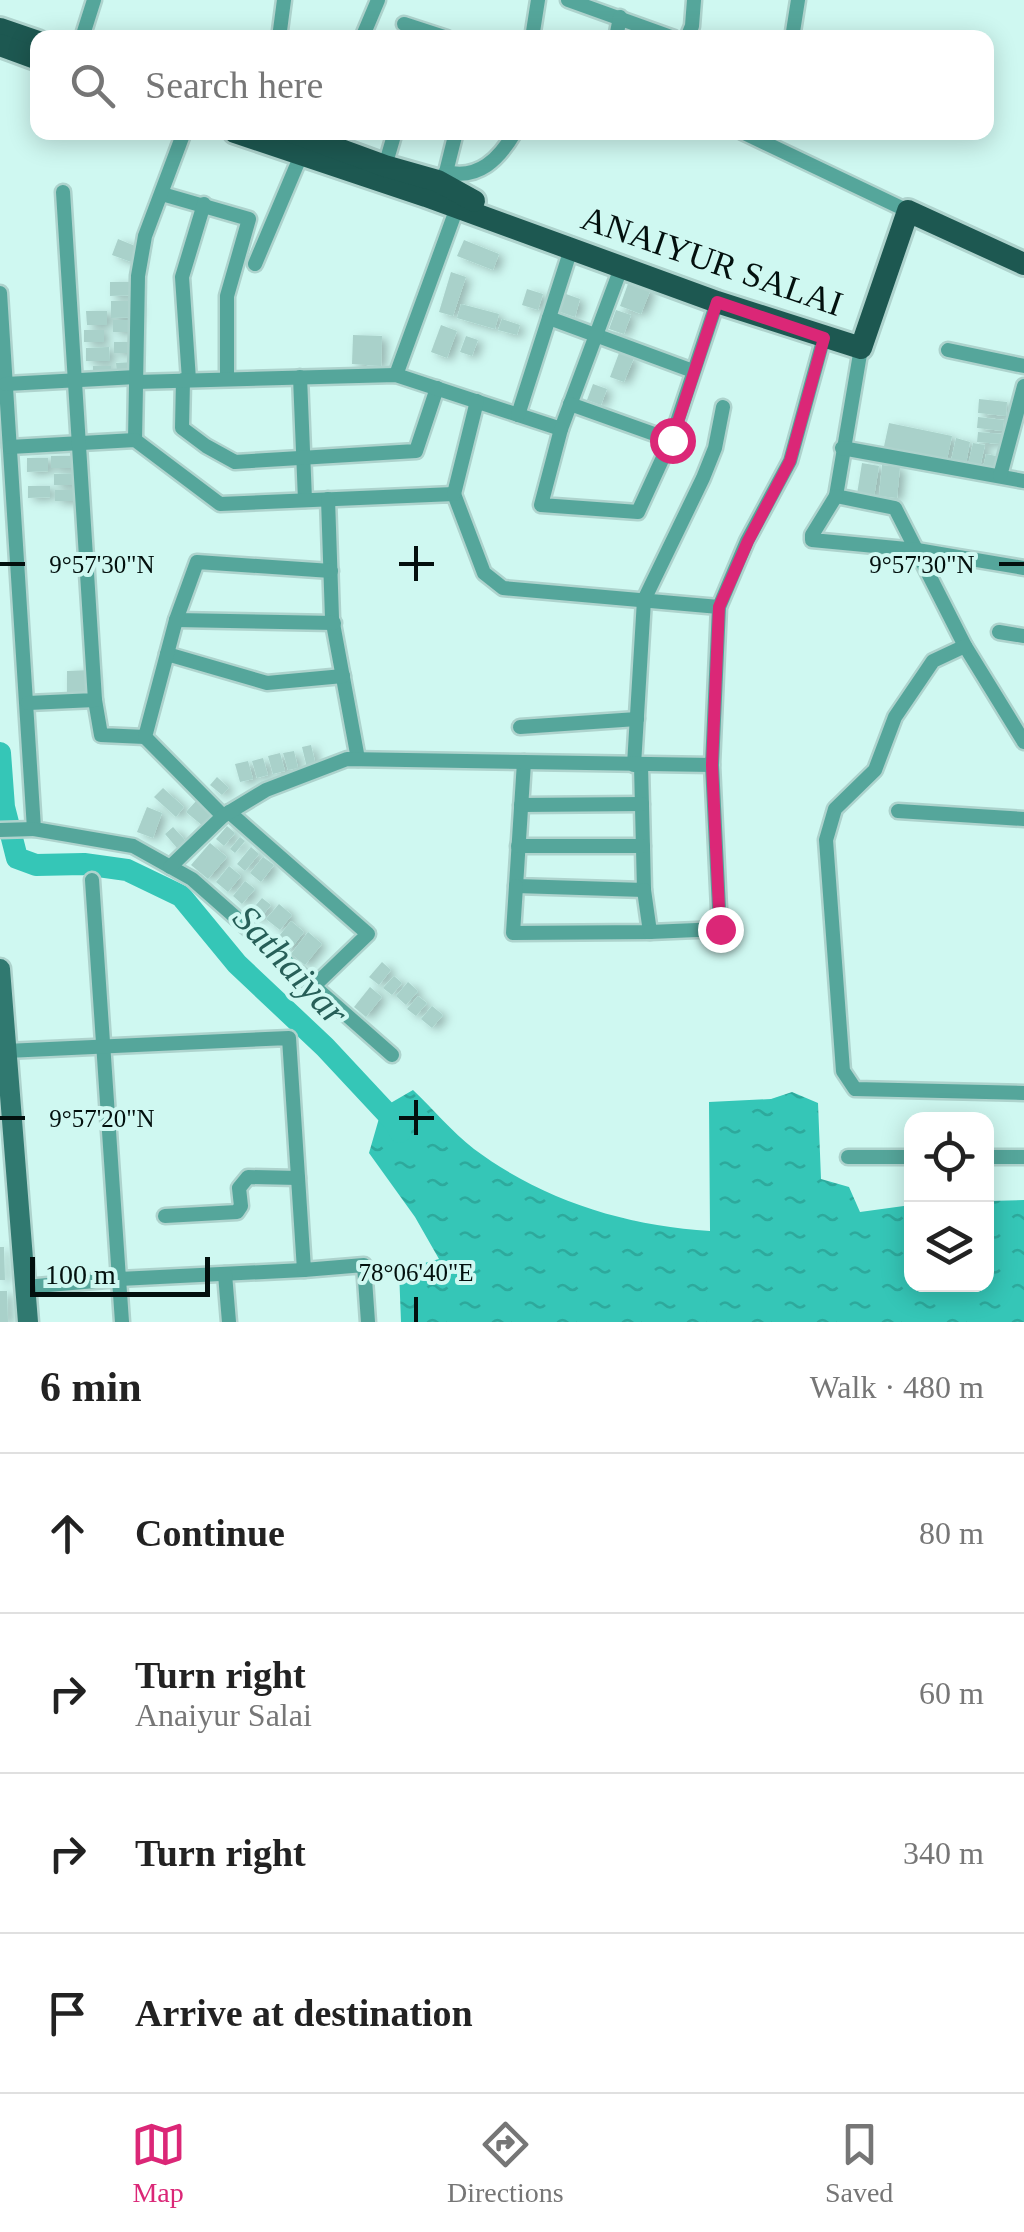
<!DOCTYPE html>
<meta charset="utf-8">
<style>
:root{--surface:#fff;--page:#f2f2f2;--text:#222;--muted:#767676;--line:#e0e0e0;--accent:#db2777}
body{margin:0;font-family:"Times New Roman",serif;background:var(--page);color:var(--text)}
.controls{position:absolute;right:30px;bottom:30px;display:grid;overflow:hidden;border-radius:20px;box-shadow:0 5px 25px #0003}
.controls button{width:90px;height:90px;display:grid;place-items:center;padding:0;border:0;border-bottom:2px solid var(--line);background:var(--surface);color:var(--text);font:50px sans-serif}
.scale{position:absolute;left:30px;bottom:25px;width:180px;box-sizing:border-box;padding-left:10px;border:5px solid #03100e;border-top:0;font-size:28px;line-height:35px;white-space:nowrap;color:#03100e;-webkit-text-stroke:8px #cff8f1;paint-order:stroke}
.stop{position:absolute;width:30px;height:30px;margin:-22px;border:8px solid #db2777;border-radius:50%;background:#fff}
.stop.end{background:#db2777;border-color:#fff;box-shadow:0 2px 10px #0008}
.list{margin:0;padding:0;list-style:none}
h2{display:flex;justify-content:space-between;align-items:center;height:130px;margin:0;padding:0 40px;font-size:42px}
h2 small{font-size:32px;font-weight:400;color:var(--muted)}
.list li{display:grid;grid-template-columns:65px 1fr auto;gap:30px;align-items:center;box-sizing:border-box;height:160px;padding:0 40px;border-top:2px solid var(--line)}
.list b{display:block;font-size:38px;white-space:nowrap}
.list p{margin:0;font-size:32px;white-space:nowrap;color:var(--muted)}
.list em{font-size:32px;font-style:normal;color:var(--muted)}
.icon{flex:none;width:55px;height:55px;fill:none;stroke:currentColor;stroke-width:2;stroke-linecap:round;stroke-linejoin:round}
.map{position:relative;flex:none;width:1024px;height:1322px;overflow:hidden}
.search{position:absolute;background:var(--surface);box-shadow:0 5px 25px #0003;left:30px;right:30px;top:30px;height:110px;display:flex;align-items:center;gap:25px;box-sizing:border-box;padding:0 35px;border-radius:20px;color:var(--muted);font-size:38px}
.sheet{height:770px;background:var(--surface)}
nav{display:flex;justify-content:space-around;align-items:center;box-sizing:border-box;height:140px;border-top:2px solid var(--line);background:var(--surface);font-size:28px;color:var(--muted)}
nav a{display:grid;justify-items:center;gap:5px}
nav .on{color:var(--accent)}
.map>svg:first-child{display:block}
.water{fill:url(#water-ripples)}
.lines{fill:none;stroke-linecap:round;stroke-linejoin:round}
.river{stroke:#35c6b7;stroke-width:22}
.building{fill:#a9d1ca;filter:url(#shadow)}
.street-casing{stroke:#aed3cd;stroke-width:19}
.secondary-casing{stroke:#aed3cd;stroke-width:25}
.primary-casing{stroke:#aed3cd;stroke-width:28}
.street{stroke:#55a69b;stroke-width:14}
.secondary{stroke:#307970;stroke-width:20}
.primary{stroke:#1d5851;stroke-width:22}
.route{stroke:#db2777;stroke-width:12}
.ticks{fill:none;stroke:#03100e;stroke-width:4}
.labels{text-anchor:middle;dominant-baseline:central;stroke-width:8;stroke-linejoin:round;paint-order:stroke}
.street-label{font-size:35px;fill:#03100e;stroke:#cff8f1}
.water-label{font-size:38px;font-style:italic;fill:#275f58;stroke:#cff8f1}
.ticks-label{font-size:25px;text-anchor:middle;fill:#03100e;stroke:#cff8f1;stroke-width:8;stroke-linejoin:round;paint-order:stroke}
</style>
<div class="map">
<svg width="1024" height="1322" viewBox="0 0 1024 1322">
<defs>
<pattern id="water-ripples" width="26" height="14" patternUnits="userSpaceOnUse" patternTransform="scale(2.5)"><rect width="26" height="14" fill="#35c6b7"/><path d="M2 4q2-2 4 0t4 0M15 11q2-2 4 0t4 0" fill="none" stroke="#2da99c"/></pattern>
<filter id="shadow"><feDropShadow dx="5.5" dy="3" stdDeviation="5" flood-color="#0004"/></filter>
</defs>
<rect width="100%" height="100%" fill="#cff8f1"/>
<path class="water" d="M413,1090C433,1109 452,1132 474,1149C542,1200 626,1226 710,1231L709,1102L771,1099L792,1092L818,1103L821,1179L849,1187L860,1212L911,1205L912,1284H986L987,1201L1024,1200V1322H401L399,1270L439,1259L415,1217L369,1153L382,1108Z"/>
<g class="lines">
<polyline class="river" points="0,753 4,807 17,858 36,865 84,864 127,870 181,896 237,964 325,1047 395,1122 400,1132"/>
</g>
<g class="building">
<polygon points="118,239 140,248 134,263 112,255"/>
<polygon points="464,240 499,254 493,270 457,256"/>
<polygon points="451,272 466,277 453,316 439,312"/>
<polygon points="629,281 651,289 641,314 620,306"/>
<polygon points="110,282 134,282 134,295 110,296"/>
<polygon points="527,289 543,294 538,310 522,305"/>
<polygon points="566,294 580,299 575,317 560,312"/>
<polygon points="111,301 136,301 136,317 111,318"/>
<polygon points="461,304 499,314 495,329 457,318"/>
<polygon points="616,310 631,315 624,334 609,329"/>
<polygon points="86,311 107,311 107,325 87,325"/>
<polygon points="502,319 520,325 517,335 498,330"/>
<rect x="113" y="320" width="17" height="12"/>
<polygon points="441,325 457,331 447,358 431,352"/>
<rect x="84" y="330" width="20" height="12"/>
<polygon points="353,335 382,336 381,366 352,364"/>
<polygon points="466,336 478,340 472,356 460,352"/>
<rect x="114" y="342" width="19" height="11"/>
<polygon points="109,347 110,361 86,361 86,348"/>
<polygon points="619,353 634,358 624,382 610,377"/>
<polygon points="133,362 133,375 117,375 116,363"/>
<polygon points="93,366 111,366 111,376 93,377"/>
<polygon points="593,384 607,389 601,405 587,400"/>
<polygon points="979,399 1007,402 1006,416 978,413"/>
<polygon points="978,417 1004,420 1003,431 977,428"/>
<polygon points="889,423 952,436 946,464 883,451"/>
<polygon points="978,432 1002,434 1002,444 977,442"/>
<polygon points="956,438 970,442 966,464 951,461"/>
<polygon points="973,443 985,445 980,467 968,465"/>
<polygon points="986,454 1001,457 998,472 983,468"/>
<rect x="51" y="456" width="25" height="12"/>
<polygon points="27,458 48,458 48,471 27,472"/>
<polygon points="862,463 879,466 874,497 857,494"/>
<polygon points="882,465 900,467 897,498 879,496"/>
<polygon points="78,473 78,485 54,485 54,474"/>
<polygon points="28,486 50,486 50,497 28,498"/>
<rect x="55" y="490" width="22" height="11"/>
<polygon points="91,670 92,699 67,699 67,671"/>
<polygon points="311,745 316,766 307,768 302,747"/>
<polygon points="294,751 298,768 288,770 283,753"/>
<polygon points="280,753 285,771 273,774 268,756"/>
<polygon points="263,758 268,775 257,778 252,761"/>
<polygon points="248,761 253,779 240,782 235,764"/>
<polygon points="217,777 229,788 222,795 210,785"/>
<polygon points="163,788 184,807 176,817 154,797"/>
<polygon points="197,800 213,814 203,826 186,812"/>
<polygon points="147,807 162,813 153,838 137,832"/>
<polygon points="227,826 235,833 224,846 216,839"/>
<polygon points="173,827 185,840 177,848 165,834"/>
<polygon points="240,837 245,841 235,853 230,849"/>
<polygon points="210,843 227,857 208,879 191,865"/>
<polygon points="251,847 259,854 245,871 237,864"/>
<polygon points="263,857 274,865 261,882 250,873"/>
<polygon points="229,866 241,876 228,892 216,882"/>
<polygon points="245,881 255,889 242,904 233,896"/>
<polygon points="262,898 271,905 259,920 249,913"/>
<polygon points="279,904 292,915 280,930 266,919"/>
<polygon points="291,921 304,932 289,951 276,940"/>
<polygon points="308,932 322,944 305,965 291,954"/>
<polygon points="382,962 391,970 379,985 369,977"/>
<polygon points="394,976 402,983 392,995 383,988"/>
<polygon points="408,982 418,991 406,1005 396,996"/>
<polygon points="370,987 382,997 366,1017 354,1007"/>
<polygon points="418,996 427,1003 416,1016 407,1009"/>
<polygon points="432,1006 443,1015 432,1028 421,1019"/>
<polygon points="0,1247 4,1247 5,1280 0,1280"/>
<polygon points="0,1291 7,1291 8,1322 0,1322"/>
</g>
<g class="lines">
<g class="street-casing">
<g id="street">
<polyline points="568,0 674,38"/>
<polyline points="404,24 447,38"/>
<polyline points="82,38 94,0"/>
<polyline points="279,38 284,0"/>
<polyline points="362,38 378,0"/>
<polyline points="532,38 538,0"/>
<polyline points="616,38 620,17"/>
<polyline points="687,38 692,26 694,0"/>
<polyline points="792,38 798,0"/>
<polyline points="742,132 908,211"/>
<polyline points="385,166 395,132"/>
<polyline points="446,172 456,132"/>
<path d="M438,181L446,172C479,180 499,159 515,132"/>
<polyline points="162,194 249,219 227,296 227,379"/>
<polyline points="255,264 304,148"/>
<polyline points="0,293 34,829 133,846 192,879 392,1055"/>
<polyline points="549,318 693,371"/>
<polyline points="861,348 836,496 895,508 965,646 1024,742"/>
<polyline points="948,350 1024,366"/>
<polyline points="396,375 459,202"/>
<polyline points="300,377 305,500"/>
<polyline points="183,380 182,428 206,446 235,462 416,451 437,388"/>
<polyline points="189,380 182,277 204,204"/>
<polyline points="136,382 396,375 561,429 621,268"/>
<polyline points="6,384 136,377"/>
<polyline points="570,404 671,440"/>
<polyline points="518,415 571,249"/>
<polyline points="561,429 541,505 638,512 671,440 717,302"/>
<polyline points="135,440 138,276 145,236 184,132"/>
<polyline points="10,447 135,440 220,504 454,494 484,573 503,588 719,607"/>
<polyline points="842,448 1024,481"/>
<polyline points="1000,476 1024,386"/>
<polyline points="454,494 477,401"/>
<polyline points="836,496 812,535 812,540 917,550 1024,568"/>
<polyline points="328,499 332,618 358,759"/>
<polyline points="176,620 334,623"/>
<polyline points="999,632 1024,636"/>
<polyline points="965,646 933,661 895,717 875,770 835,809 826,840 843,1071 855,1089 1024,1093"/>
<polyline points="167,654 267,683 343,676"/>
<polyline points="95,700 101,735 145,737"/>
<polyline points="28,703 95,700 63,192"/>
<polyline points="520,727 637,719"/>
<polyline points="524,762 516,886 644,890 641,765"/>
<polyline points="634,765 644,600 703,478 715,448 723,407"/>
<polyline points="521,805 642,804"/>
<polyline points="898,811 1024,819"/>
<polyline points="229,812 368,934 314,986"/>
<polyline points="223,816 145,737 176,620 197,562 331,571"/>
<polyline points="0,830 34,829"/>
<polyline points="518,846 643,846"/>
<polyline points="170,867 223,816 266,790 347,759 712,765 719,607 747,541 790,461 824,337"/>
<polyline points="92,880 119,1279 304,1270"/>
<polyline points="516,886 513,933 650,932 644,890"/>
<polyline points="650,932 720,929 712,765"/>
<polyline points="6,1051 289,1038 304,1270 364,1265 368,1322"/>
<polyline points="848,1157 912,1157"/>
<polyline points="986,1157 1024,1157"/>
<polyline points="165,1216 237,1212 241,1206 239,1188 248,1177 298,1178"/>
<polyline points="225,1274 229,1322"/>
<polyline points="25,1287 119,1279 122,1322"/>
</g>
</g>
<g class="secondary-casing">
<polyline id="secondary" points="0,969 28,1322"/>
</g>
<g class="primary-casing">
<g id="primary">
<polyline points="0,29 38,42"/>
<polyline points="0,45 38,59"/>
<polyline points="235,132 426,196 717,302 861,348 908,211 1024,264"/>
<polyline points="292,132 385,166 438,181 474,201"/>
</g>
</g>
<use href="#street" class="street"/>
<use href="#secondary" class="secondary"/>
<use href="#primary" class="primary"/>
</g>
<g class="lines">
<polyline class="route" points="672,440 717,302 824,338 790,461 748,541 719,607 712,765 720,929"/>
</g>
<path class="ticks" d="M416,546V581M0,564H25M399,564H434M999,564H1024M416,1100V1135M0,1118H25M399,1118H434M416,1297V1322"/>
<g class="labels">
<g class="street-label">
<text transform="translate(712 261) rotate(19)">ANAIYUR SALAI</text>
</g>
<g class="water-label">
<text transform="translate(291 965) rotate(47)">Sathaiyar</text>
</g>
</g>
<g class="ticks-label">
<text x="102" y="573">9°57'30"N</text>
<text x="922" y="573">9°57'30"N</text>
<text x="102" y="1127">9°57'20"N</text>
<text x="416" y="1281">78°06'40"E</text>
</g>
</svg>
<div class="controls">
<button><svg class="icon" aria-label="locate" viewBox="0 0 24 24"><circle cx="12" cy="12" r="6"/><path d="M12 2v4M12 18v4M2 12h4M18 12h4"/></svg></button>
<button><svg class="icon" aria-label="layers" viewBox="0 0 24 24"><path d="M12 4l9 5-9 5-9-5zM3 14l9 5 9-5"/></svg></button>
</div>
<div class="scale">100 m</div>
<div class="stop" style="left:672px;top:440px"></div>
<div class="stop end" style="left:720px;top:929px"></div>
<div class="search"><svg class="icon" aria-label="search" viewBox="0 0 24 24"><circle cx="10" cy="10" r="6"/><path d="M15 15l6 6"/></svg>Search here</div>
</div>
<section class="sheet">
<h2>6 min<small>Walk · 480 m</small></h2>
<ul class="list">
<li><svg class="icon" aria-label="ahead" viewBox="0 0 24 24"><path d="M12 20V5M6 11l6-6 6 6"/></svg><div><b>Continue</b></div><em>80 m</em></li>
<li><svg class="icon" aria-label="right" viewBox="0 0 24 24"><path d="M7 20v-9h11M14 6l5 5-5 5"/></svg><div><b>Turn right</b><p>Anaiyur Salai</p></div><em>60 m</em></li>
<li><svg class="icon" aria-label="right" viewBox="0 0 24 24"><path d="M7 20v-9h11M14 6l5 5-5 5"/></svg><div><b>Turn right</b></div><em>340 m</em></li>
<li><svg class="icon" aria-label="arrive" viewBox="0 0 24 24"><path d="M6 21V4h12l-3 4 3 4H6"/></svg><div><b>Arrive at destination</b></div></li>
</ul>
</section>
<nav>
<a class="on"><svg class="icon" aria-label="map" viewBox="0 0 24 24"><path d="M3 6l6-2 6 2 6-2v14l-6 2-6-2-6 2zM9 4v14M15 6v14"/></svg>Map</a>
<a><svg class="icon" aria-label="directions" viewBox="0 0 24 24"><path d="M12 3l9 9-9 9-9-9zM9 14v-3h6M13 9l2 2-2 2"/></svg>Directions</a>
<a><svg class="icon" aria-label="saved" viewBox="0 0 24 24"><path d="M7 4h10v16l-5-4-5 4z"/></svg>Saved</a>
</nav>
